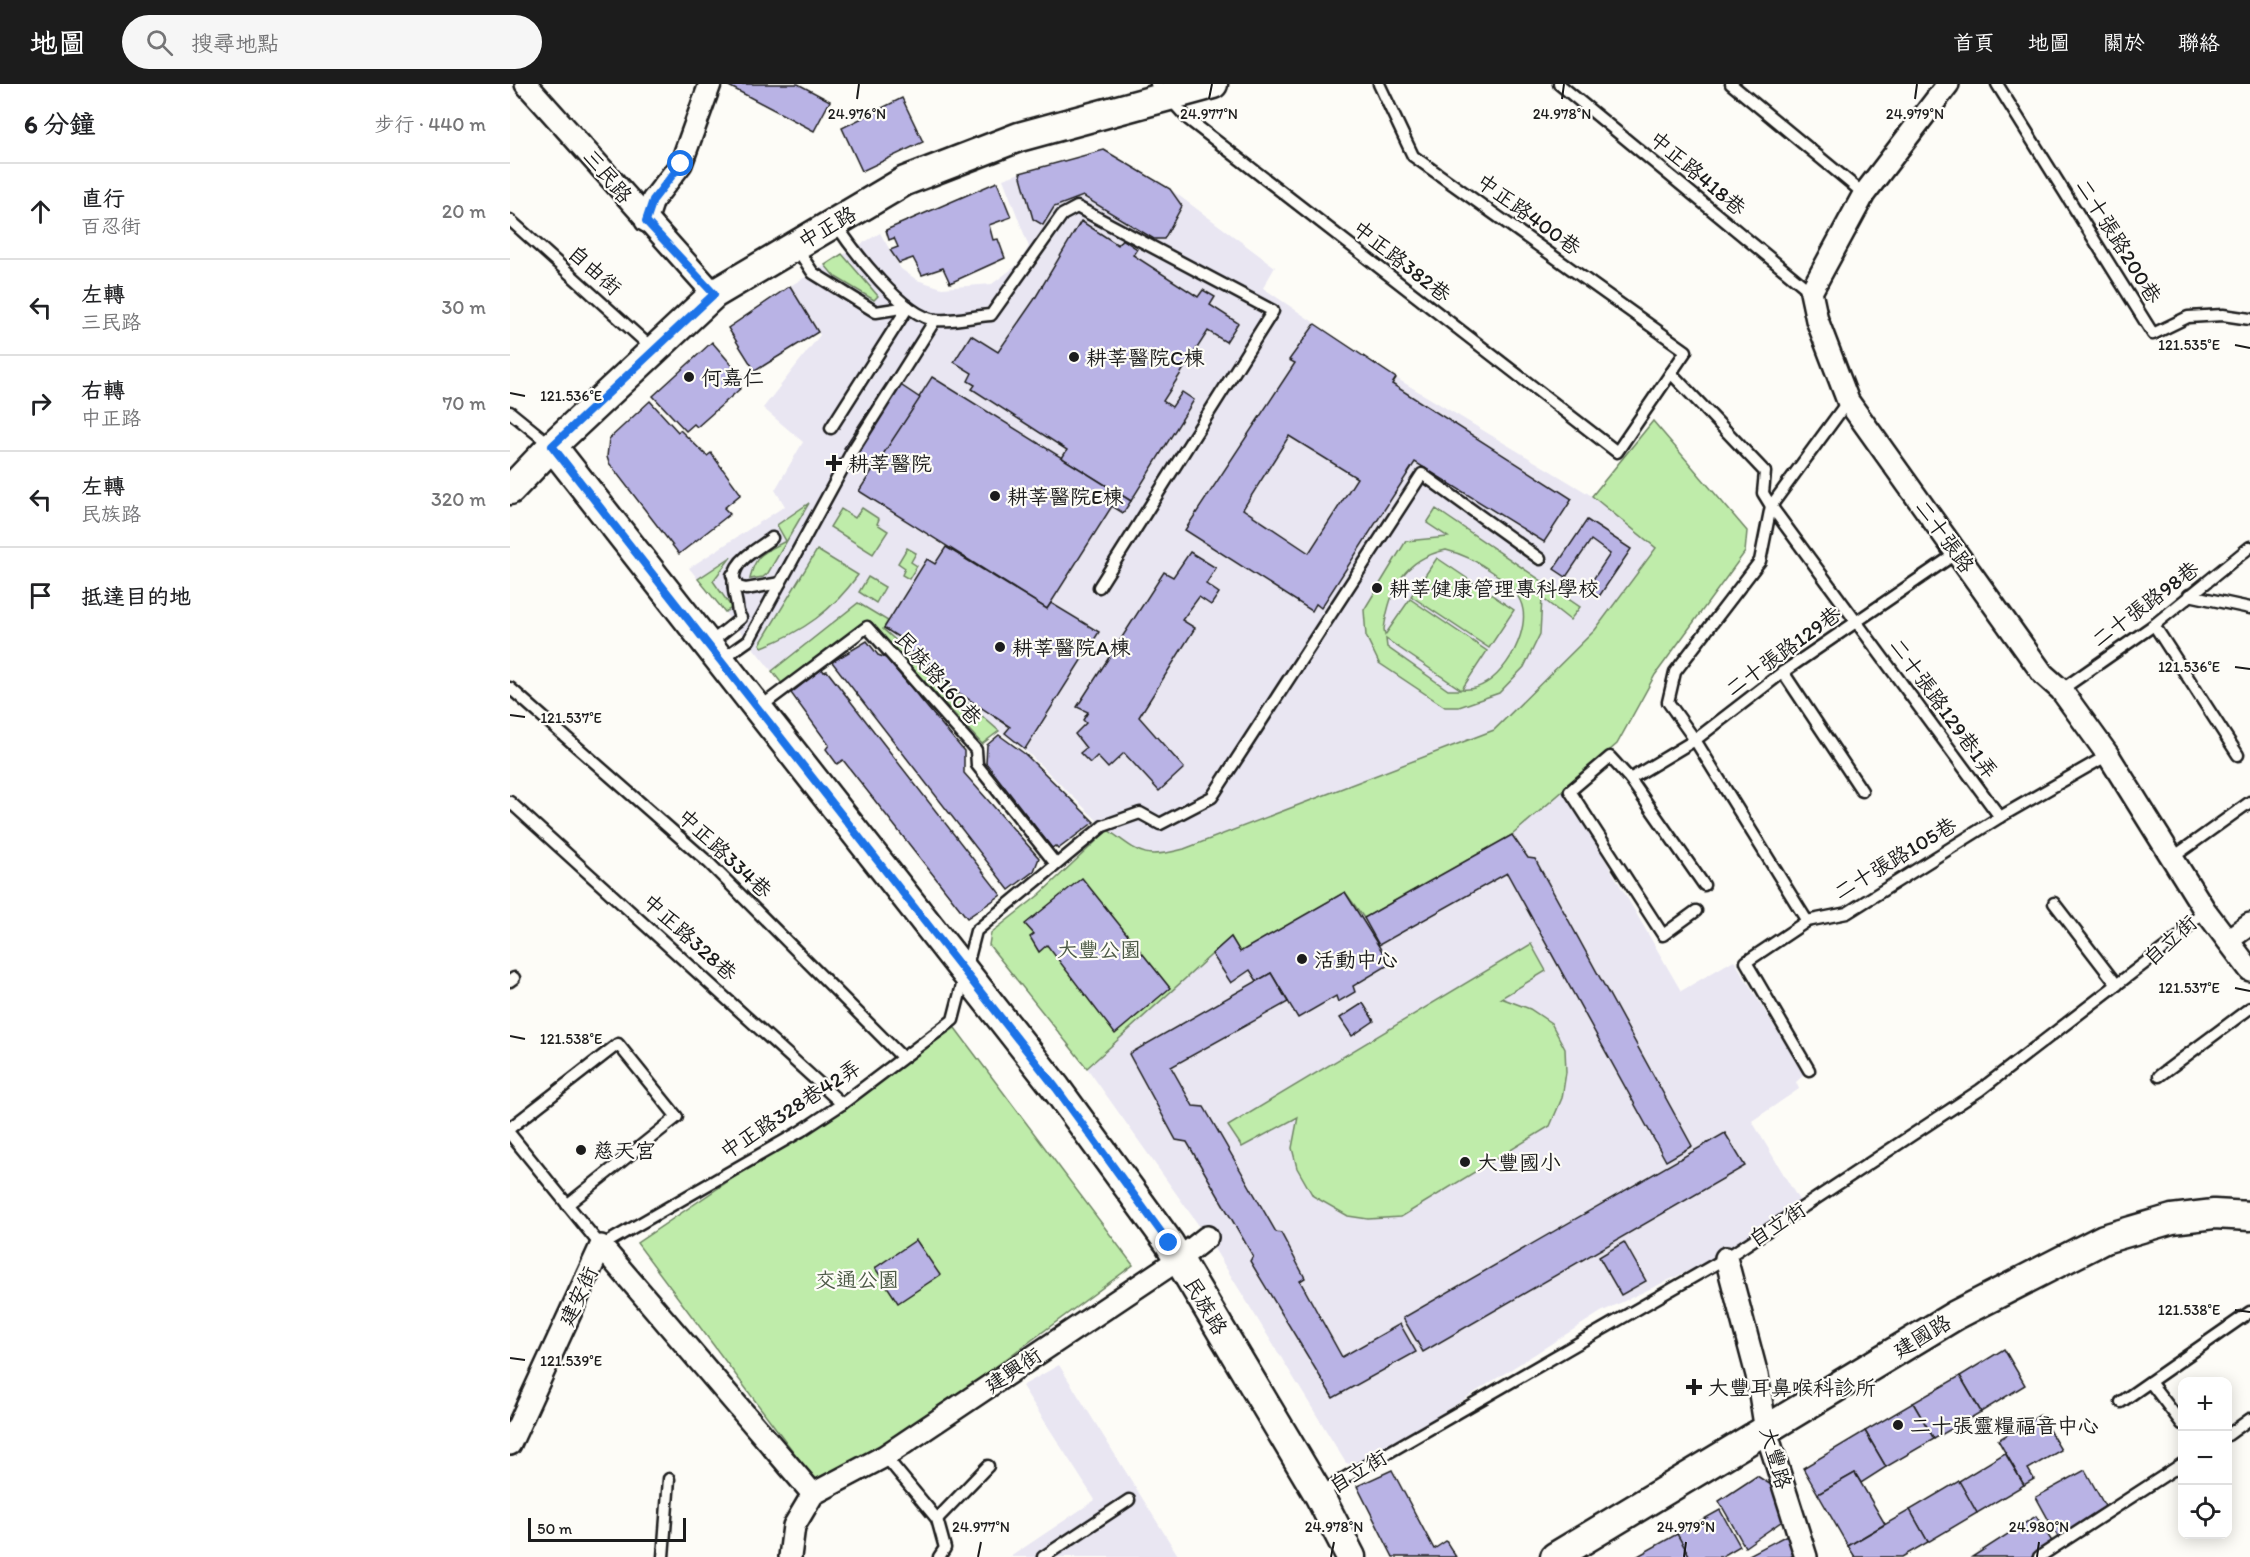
<!DOCTYPE html>
<html lang="zh-TW">
<meta charset="utf-8">
<style>
:root{--surface:#fff;--page:#f6f6f6;--text:#202124;--muted:#757577;--line:#e0e0e0;--accent:#1c1c1c}
body{margin:0;font-family:Itim,"LXGW WenKai TC",sans-serif;background:var(--page);color:var(--text)}
.controls{position:absolute;right:18px;bottom:18px;display:grid;overflow:hidden;border-radius:12px;box-shadow:0 3px 15px #0003}
.controls button{width:54px;height:54px;display:grid;place-items:center;padding:0;border:0;border-bottom:2px solid var(--line);background:var(--surface);color:var(--text);font:30px sans-serif}
.scale{position:absolute;left:18px;bottom:15px;width:158px;box-sizing:border-box;padding-left:6px;border:3px solid #1c1c1c;border-top:0;font-size:16px;line-height:21px;white-space:nowrap;color:#1c1c1c;-webkit-text-stroke:4px #fdfcf7;paint-order:stroke}
.stop{position:absolute;width:18px;height:18px;margin:-14px;border:4px solid #1a73e8;border-radius:50%;background:#fff}
.stop.end{background:#1a73e8;border-color:#fff;box-shadow:0 2px 6px #0008}
.list{margin:0;padding:0;list-style:none}
h2{display:flex;justify-content:space-between;align-items:center;height:78px;margin:0;padding:0 24px;font-size:26px}
h2 small{font-size:20px;font-weight:400;color:var(--muted)}
.list li{display:grid;grid-template-columns:39px 1fr auto;gap:18px;align-items:center;box-sizing:border-box;height:96px;padding:0 24px;border-top:2px solid var(--line)}
.list b{display:block;font-size:22px;white-space:nowrap}
.list p{margin:0;font-size:20px;white-space:nowrap;color:var(--muted)}
.list em{font-size:20px;font-style:normal;color:var(--muted)}
.icon{flex:none;width:33px;height:33px;fill:none;stroke:currentColor;stroke-width:2;stroke-linecap:round;stroke-linejoin:round}
.map{position:relative;flex:none;width:1740px;height:1473px;overflow:hidden}
header{display:flex;align-items:center;gap:36px;box-sizing:border-box;height:84px;padding:0 30px;background:var(--accent);color:#fff}
header strong{font-size:28px}
nav{display:flex;gap:33px;margin-inline-start:auto;font-size:21px}
.search{width:420px;height:54px;background:var(--page);display:flex;align-items:center;gap:15px;box-sizing:border-box;padding:0 21px;border-radius:33px;color:var(--muted);font-size:22px}
main{display:flex}
aside{flex:1;background:var(--surface)}
.map>svg:first-child{display:block}
.built{fill:#e9e6f2;fill-rule:evenodd}
.green{fill:#bfecaa;stroke:#6e8463;stroke-width:1.5;fill-rule:evenodd}
.building{fill:#b9b3e5;stroke:#1c1c1c;stroke-width:1.5;fill-rule:evenodd}
.lines{fill:none;stroke-linecap:round;stroke-linejoin:round}
.lane-casing{stroke:#1c1c1c;stroke-width:15}
.street-casing{stroke:#1c1c1c;stroke-width:26}
.secondary-casing{stroke:#1c1c1c;stroke-width:33}
.lane{stroke:#fdfcf7;stroke-width:10}
.street{stroke:#fdfcf7;stroke-width:21}
.secondary{stroke:#fdfcf7;stroke-width:28}
.route{stroke:#1a73e8;stroke-width:8}
.ticks{fill:none;stroke:#1c1c1c;stroke-width:2}
.poi-dot{fill:#1c1c1c;stroke:#fdfcf7;stroke-width:2}
.labels{text-anchor:middle;dominant-baseline:central;stroke-width:4.5;stroke-linejoin:round;paint-order:stroke}
.street-label{font-size:21px;fill:#1c1c1c;stroke:#fdfcf7}
.poi-label{font-size:21px;fill:#1c1c1c;stroke:#fdfcf7;text-anchor:start}
.park-label{font-size:21px;fill:#4d5a47;stroke:#fdfcf7}
.ticks-label{font-size:15px;text-anchor:middle;fill:#1c1c1c;stroke:#fdfcf7;stroke-width:4.5;stroke-linejoin:round;paint-order:stroke}
</style>
<header>
<strong>地圖</strong>
<div class="search"><svg class="icon" aria-label="search" viewBox="0 0 24 24"><circle cx="10" cy="10" r="6"/><path d="M15 15l6 6"/></svg>搜尋地點</div>
<nav><a>首頁</a><a>地圖</a><a>關於</a><a>聯絡</a></nav>
</header>
<main>
<aside>
<h2>6 分鐘<small>步行 · 440 m</small></h2>
<ul class="list">
<li><svg class="icon" aria-label="ahead" viewBox="0 0 24 24"><path d="M12 20V5M6 11l6-6 6 6"/></svg><div><b>直行</b><p>百忍街</p></div><em>20 m</em></li>
<li><svg class="icon" aria-label="left" viewBox="0 0 24 24"><path d="M17 20v-9H6M10 6l-5 5 5 5"/></svg><div><b>左轉</b><p>三民路</p></div><em>30 m</em></li>
<li><svg class="icon" aria-label="right" viewBox="0 0 24 24"><path d="M7 20v-9h11M14 6l5 5-5 5"/></svg><div><b>右轉</b><p>中正路</p></div><em>70 m</em></li>
<li><svg class="icon" aria-label="left" viewBox="0 0 24 24"><path d="M17 20v-9H6M10 6l-5 5 5 5"/></svg><div><b>左轉</b><p>民族路</p></div><em>320 m</em></li>
<li><svg class="icon" aria-label="arrive" viewBox="0 0 24 24"><path d="M6 21V4h12l-3 4 3 4H6"/></svg><div><b>抵達目的地</b></div></li>
</ul>
</aside>
<div class="map">
<svg width="1740" height="1473" viewBox="0 0 1740 1473">
<rect width="100%" height="100%" fill="#fdfcf7"/>
<filter id="ink" filterUnits="userSpaceOnUse"><feTurbulence type="fractalNoise" baseFrequency=".0167" numOctaves="2"/><feDisplacementMap in="SourceGraphic" scale="12" xChannelSelector="R" yChannelSelector="G"/><feConvolveMatrix kernelMatrix="1 2 1 2 8 2 1 2 1" color-interpolation-filters="sRGB"/></filter>
<g filter="url(#ink)">
<g class="built">
<path d="M510,89L523,135L533,140L544,123L573,112L645,155L672,122L660,105L765,183L753,204L886,294L1082,412L1146,463L1085,546L984,646L674,765L649,772L632,770L593,742L517,668L489,648L472,660L359,537L273,601L179,484L275,422L265,406L293,358L253,324L310,251L280,202L370,149L391,185L407,196L432,204L482,200L506,182L519,163L493,95ZM612,156L627,165L623,171L688,213L693,206L705,213L700,221L728,239L716,258L698,247L653,317L662,323L672,308L684,316L614,429L602,422L541,519L589,548L515,664L495,649L500,643L438,597L416,584L419,579L398,566L401,561L374,544L417,476L425,480L436,463L350,407L422,293L552,374L557,366L463,305L465,301L458,297L462,289L444,278L488,268L524,216L608,161Z"/>
<polygon points="1055,706 1171,907 1224,876 1294,991 1286,998 1289,1005 1242,1037 1290,1118 1214,1170 1091,1228 849,1382 836,1379 697,1153 577,984 721,853 731,868 835,808 854,834 1002,751"/>
<polygon points="549,1281 669,1473 500,1473 585,1416 512,1302"/>
</g>
<g class="green">
<polygon points="332,170 368,212 364,216 324,192 315,181"/>
<path d="M1143,337L1237,447L1235,468L1145,591L1107,660L1002,751L854,834L835,808L730,868L721,853L577,984L479,861L481,849L529,811L598,746C630,769 633,776 674,765L984,646L1085,546L1146,464L1082,412Z"/>
<path d="M299,419L258,489L253,493L240,495C245,469 255,468 276,457L267,441Z"/>
<polygon points="352,424 369,435 367,440 378,447 363,470 320,443 331,425 345,434"/>
<path d="M926,425L1070,523L1060,536L1032,514L1030,550L1014,583L989,609L949,623H935L869,579L856,552L854,526L896,457L938,453L917,439ZM936,466C961,472 1009,498 1013,526C1018,556 985,610 952,605L977,567L900,515L875,551L874,545C880,505 893,475 936,466ZM876,555L950,605V606H938L877,563Z"/>
<polygon points="397,464 406,469 401,478 407,482 399,495 392,491 395,484 388,479"/>
<path d="M307,466L348,491C323,526 293,548 252,563L250,560Z"/>
<polygon points="221,473 203,497 222,524 215,528 188,495"/>
<polygon points="927,474 1004,526 979,564 901,512"/>
<polygon points="358,493 375,503 366,519 349,508"/>
<polygon points="348,519 378,537 373,545 489,647 472,660 359,537 273,601 262,587"/>
<polygon points="1021,860 1036,887 991,914 1020,925 1041,939 1055,965 1056,988 1052,1014 1040,1042 891,1133 858,1135 838,1132 803,1112 787,1084 782,1064 788,1033 732,1063 718,1042"/>
<polygon points="445,944 623,1181 357,1378 309,1402 127,1159"/>
</g>
<g class="building">
<polygon points="215,0 288,0 320,17 304,47"/>
<polygon points="392,14 413,58 352,87 332,44"/>
<polygon points="594,66 660,105 672,122 654,155 644,155 573,112 544,123 533,141 523,135 510,89"/>
<polygon points="487,98 501,133 479,141 483,156 488,155 495,174 440,199 433,184 412,191 403,174 389,179 380,166 388,163 384,154 379,156 376,146"/>
<polygon points="571,137 608,161 612,155 627,165 623,171 688,213 693,206 705,213 700,221 728,239 716,258 698,247 653,317 662,323 672,308 684,316 621,417 552,374 557,366 462,305 465,301 458,297 462,289 444,278 461,251 488,268 524,216"/>
<polygon points="280,202 308,248 245,287 218,244"/>
<path d="M805,240L886,294L882,300L1062,415L1034,458L905,378L811,524L806,520L802,527L675,446L785,279L779,276ZM779,352L847,394L799,469L733,425Z"/>
<polygon points="202,258 234,295 228,301 231,304 187,343 184,340 176,347 143,312"/>
<polygon points="422,293 621,417 613,429 602,422 537,525 349,407"/>
<polygon points="380,294 410,314 364,384 334,364"/>
<polygon points="140,317 168,348 170,346 197,372 201,369 231,410 214,424 220,430 169,470 99,379 97,373 99,355"/>
<polygon points="1077,436 1121,465 1088,514 1076,506 1100,470 1081,456 1056,493 1044,485"/>
<polygon points="436,463 537,525 541,519 589,548 515,665 495,649 500,643 436,600 438,597 416,584 419,579 398,566 401,561 374,544 417,475 425,480"/>
<polygon points="680,468 706,484 696,500 709,509 701,521 689,513 672,536 685,544 629,633 674,684 649,707 614,669 598,684 587,672 580,679 570,669 576,664 565,650 576,639 573,636 578,628 567,623 654,488 663,493"/>
<polygon points="357,557 368,571 376,574 454,667 454,689 529,774 524,787 499,806 322,578"/>
<polygon points="312,585 314,588 317,587 491,811 457,834 333,676 327,680 316,665 319,661 281,609"/>
<polygon points="489,651 515,670 584,738 548,765 545,762 542,764 476,679 477,661"/>
<polygon points="1002,751 1018,774 1025,775 1182,1062 1156,1077 997,789 869,861 854,834"/>
<polygon points="572,794 660,904 605,950 537,861 529,868 520,853 524,850 515,840"/>
<polygon points="835,808 880,880 843,902 845,908 828,918 826,912 788,934 761,889 747,897 740,886 721,899 702,870 721,853 730,868"/>
<polygon points="761,889 778,918 661,983 683,1022 694,1023 766,1148 771,1149 795,1194 790,1197 832,1273 890,1240 906,1268 823,1314 740,1177 743,1172 677,1058 666,1056 619,970"/>
<polygon points="853,919 864,937 842,952 830,934"/>
<polygon points="1215,1049 1235,1082 913,1268 893,1234"/>
<polygon points="406,1156 430,1191 388,1219 365,1184"/>
<polygon points="1114,1158 1136,1197 1111,1211 1089,1173"/>
<polygon points="1494,1265 1515,1301 1471,1328 1450,1292"/>
<polygon points="1450,1292 1471,1328 1424,1355 1403,1319"/>
<polygon points="1403,1319 1424,1355 1376,1383 1355,1347"/>
<polygon points="1530,1331 1551,1366 1518,1385 1524,1395 1514,1401 1488,1356"/>
<polygon points="1355,1347 1376,1383 1351,1399 1345,1389 1308,1410 1293,1384"/>
<polygon points="1495,1369 1514,1401 1467,1429 1449,1397"/>
<polygon points="882,1386 924,1465 936,1457 946,1473 883,1473 847,1402"/>
<polygon points="1575,1386 1597,1426 1548,1453 1526,1413"/>
<polygon points="1345,1389 1375,1440 1338,1462 1308,1410"/>
<polygon points="1247,1392 1263,1402 1275,1435 1235,1463 1209,1417"/>
<polygon points="1449,1397 1467,1429 1418,1458 1400,1426"/>
<polygon points="1210,1426 1230,1462 1211,1473 1180,1473 1167,1450"/>
<polygon points="1400,1426 1418,1458 1392,1473 1345,1473 1338,1462"/>
<polygon points="1526,1432 1548,1467 1539,1473 1462,1473"/>
<polygon points="1167,1450 1180,1473 1126,1473"/>
<polygon points="1277,1451 1286,1470 1280,1473 1240,1473 1239,1471"/>
</g>
<g class="lines">
<g class="lane-casing">
<g id="lane">
<polyline points="646,0 678,35 1107,368 1176,267 903,72 869,0"/>
<polyline points="1049,0 1301,208"/>
<polyline points="1221,0 1354,110"/>
<polyline points="1487,0 1643,250 1678,233 1713,231 1740,235"/>
<polyline points="0,136 144,266"/>
<path d="M325,139C343,166 393,233 426,236C443,238 464,232 481,231L552,131L567,123L763,227L589,503"/>
<polyline points="285,162 303,189 366,228 398,223"/>
<polyline points="1161,289 1255,388 1253,409 1261,422 1490,733"/>
<polyline points="0,328 42,362"/>
<polyline points="321,344 398,223"/>
<polyline points="222,491 228,503 236,505 270,499"/>
<polyline points="1679,511 1740,524"/>
<polyline points="1644,541 1728,671"/>
<path d="M200,559L231,534C226,528 228,523 226,516C216,479 235,474 262,454"/>
<polyline points="212,575 239,556 341,369 425,236"/>
<polyline points="1273,588 1352,707"/>
<polyline points="0,604 199,779 392,973"/>
<polyline points="1551,606 1644,541 1740,463"/>
<polyline points="249,624 357,543 466,666 467,681 545,779"/>
<polyline points="1120,695 1185,656 1273,588 1448,468"/>
<polyline points="0,718 332,1020"/>
<polyline points="1662,774 1740,718"/>
<polyline points="1544,819 1607,901"/>
<polyline points="1186,827 1153,851 1060,707 1100,673 1120,695 1194,801"/>
<polyline points="1297,837 1185,656 1158,618 1165,588 1250,477 1261,422 1338,317"/>
<polyline points="0,897 4,894"/>
<polyline points="1299,986 1236,878 1297,837 1337,829 1490,733 1598,671"/>
<polyline points="1649,992 1740,924"/>
<polyline points="0,1044 108,960 167,1033 57,1121"/>
<polyline points="0,1050 91,1162 291,1047 332,1020 443,936 466,847 593,742 630,729 650,740 702,713 912,390 1030,475"/>
<polyline points="1640,1298 1672,1340"/>
<polyline points="1611,1318 1740,1228"/>
<polyline points="1718,1351 1740,1335"/>
<polyline points="375,1372 427,1435 435,1464 429,1473"/>
<polyline points="809,1411 836,1393 1216,1174 1470,1006 1670,852 1694,825"/>
<polyline points="427,1435 478,1382"/>
<polyline points="153,1473 159,1395"/>
<polyline points="533,1473 619,1416"/>
<polyline points="1529,1473 1672,1380"/>
</g>
</g>
<g class="street-casing">
<g id="street">
<polyline points="16,0 204,210"/>
<polyline points="1438,0 1354,110 1301,208 1307,236 1338,317 1533,590 1551,606 1598,671 1694,825 1740,886"/>
<polyline points="136,137 143,116 171,80 200,0"/>
<polyline points="1718,856 1740,840"/>
<polyline points="1216,1174 1247,1291 1256,1347 1296,1473"/>
<polyline points="0,1360 91,1162 303,1410"/>
<polyline points="280,1473 284,1442 303,1410 375,1372 669,1175 697,1153"/>
</g>
</g>
<g class="secondary-casing">
<g id="secondary">
<polyline points="42,362 546,1004 659,1159 809,1411 841,1473"/>
<polyline points="0,406 42,362 204,210 395,97 509,53 703,0"/>
<polyline points="1045,1473 1446,1231 1594,1155 1662,1135 1704,1130 1740,1132"/>
</g>
</g>
<use href="#lane" class="lane"/>
<use href="#street" class="street"/>
<use href="#secondary" class="secondary"/>
</g>
</g>
<g class="lines" filter="url(#ink)">
<polyline class="route" points="171,80 143,116 136,137 204,210 42,362 546,1004 659,1159"/>
</g>
<path class="ticks" d="M347,15L349,0M699,15L702,0M1052,15L1054,0M1405,15L1407,0M1725,261L1740,264M0,309L15,312M1725,583L1740,585M0,631L15,633M1725,904L1740,907M0,952L15,955M1725,1226L1740,1228M0,1274L15,1276M468,1473L471,1458M821,1473L824,1458M1174,1473L1176,1458M1527,1473L1529,1458"/>
<g class="poi-dot">
<circle cx="564" cy="273" r="6"/>
<circle cx="179" cy="293" r="6"/>
<path d="M321 370h6v6h6v6h-6v6h-6v-6h-6v-6h6z"/>
<circle cx="485" cy="412" r="6"/>
<circle cx="867" cy="504" r="6"/>
<circle cx="490" cy="563" r="6"/>
<circle cx="792" cy="875" r="6"/>
<circle cx="71" cy="1066" r="6"/>
<circle cx="955" cy="1078" r="6"/>
<path d="M1181 1294h6v6h6v6h-6v6h-6v-6h-6v-6h6z"/>
<circle cx="1388" cy="1341" r="6"/>
</g>
<g class="labels">
<g class="street-label">
<text transform="translate(1188 89) rotate(40)">中正路418巷</text>
<text transform="translate(98 92) rotate(50)">三民路</text>
<text transform="translate(1019 130) rotate(36)">中正路400巷</text>
<text transform="translate(317 143) rotate(-30)">中正路</text>
<text transform="translate(1609 157) rotate(58)">二十張路200巷</text>
<text transform="translate(892 177) rotate(38)">中正路382巷</text>
<text transform="translate(85 186) rotate(42)">自由街</text>
<text transform="translate(1435 452) rotate(54)">二十張路</text>
<text transform="translate(1635 520) rotate(-37)">二十張路98巷</text>
<text transform="translate(1273 567) rotate(-36)">二十張路129巷</text>
<text transform="translate(429 594) rotate(48)">民族路160巷</text>
<text transform="translate(1434 624) rotate(54)">二十張路129巷1弄</text>
<text transform="translate(215 769) rotate(43)">中正路334巷</text>
<text transform="translate(1385 774) rotate(-31)">二十張路105巷</text>
<text transform="translate(180 853) rotate(42)">中正路328巷</text>
<text transform="translate(1660 856) rotate(-42)">自立街</text>
<text transform="translate(280 1025) rotate(-33)">中正路328巷42弄</text>
<text transform="translate(1267 1140) rotate(-33)">自立街</text>
<text transform="translate(68 1212) rotate(-65)">建安街</text>
<text transform="translate(696 1222) rotate(59)">民族路</text>
<text transform="translate(1412 1252) rotate(-31)">建國路</text>
<text transform="translate(503 1286) rotate(-34)">建興街</text>
<text transform="translate(1266 1374) rotate(74)">大豐路</text>
<text transform="translate(848 1387) rotate(-31)">自立街</text>
</g>
<g class="poi-label">
<text x="576" y="273">耕莘醫院C棟</text>
<text x="191" y="293">何嘉仁</text>
<text x="338" y="379">耕莘醫院</text>
<text x="497" y="412">耕莘醫院E棟</text>
<text x="879" y="504">耕莘健康管理專科學校</text>
<text x="502" y="563">耕莘醫院A棟</text>
<text x="804" y="875">活動中心</text>
<text x="83" y="1066">慈天宮</text>
<text x="967" y="1078">大豐國小</text>
<text x="1198" y="1303">大豐耳鼻喉科診所</text>
<text x="1400" y="1341">二十張靈糧福音中心</text>
</g>
<g class="park-label">
<text x="589" y="865">大豐公園</text>
<text x="347" y="1195">交通公園</text>
</g>
</g>
<g class="ticks-label">
<text x="347" y="35">24.976°N</text>
<text x="699" y="35">24.977°N</text>
<text x="1052" y="35">24.978°N</text>
<text x="1405" y="35">24.979°N</text>
<text x="1679" y="266">121.535°E</text>
<text x="61" y="317">121.536°E</text>
<text x="1679" y="588">121.536°E</text>
<text x="61" y="639">121.537°E</text>
<text x="1679" y="909">121.537°E</text>
<text x="61" y="960">121.538°E</text>
<text x="1679" y="1231">121.538°E</text>
<text x="61" y="1282">121.539°E</text>
<text x="471" y="1448">24.977°N</text>
<text x="824" y="1448">24.978°N</text>
<text x="1176" y="1448">24.979°N</text>
<text x="1529" y="1448">24.980°N</text>
</g>
</svg>
<div class="controls">
<button>+</button>
<button>−</button>
<button><svg class="icon" aria-label="locate" viewBox="0 0 24 24"><circle cx="12" cy="12" r="6"/><path d="M12 2v4M12 18v4M2 12h4M18 12h4"/></svg></button>
</div>
<div class="scale">50 m</div>
<div class="stop" style="left:171px;top:80px"></div>
<div class="stop end" style="left:659px;top:1159px"></div>
</div>
</main>
